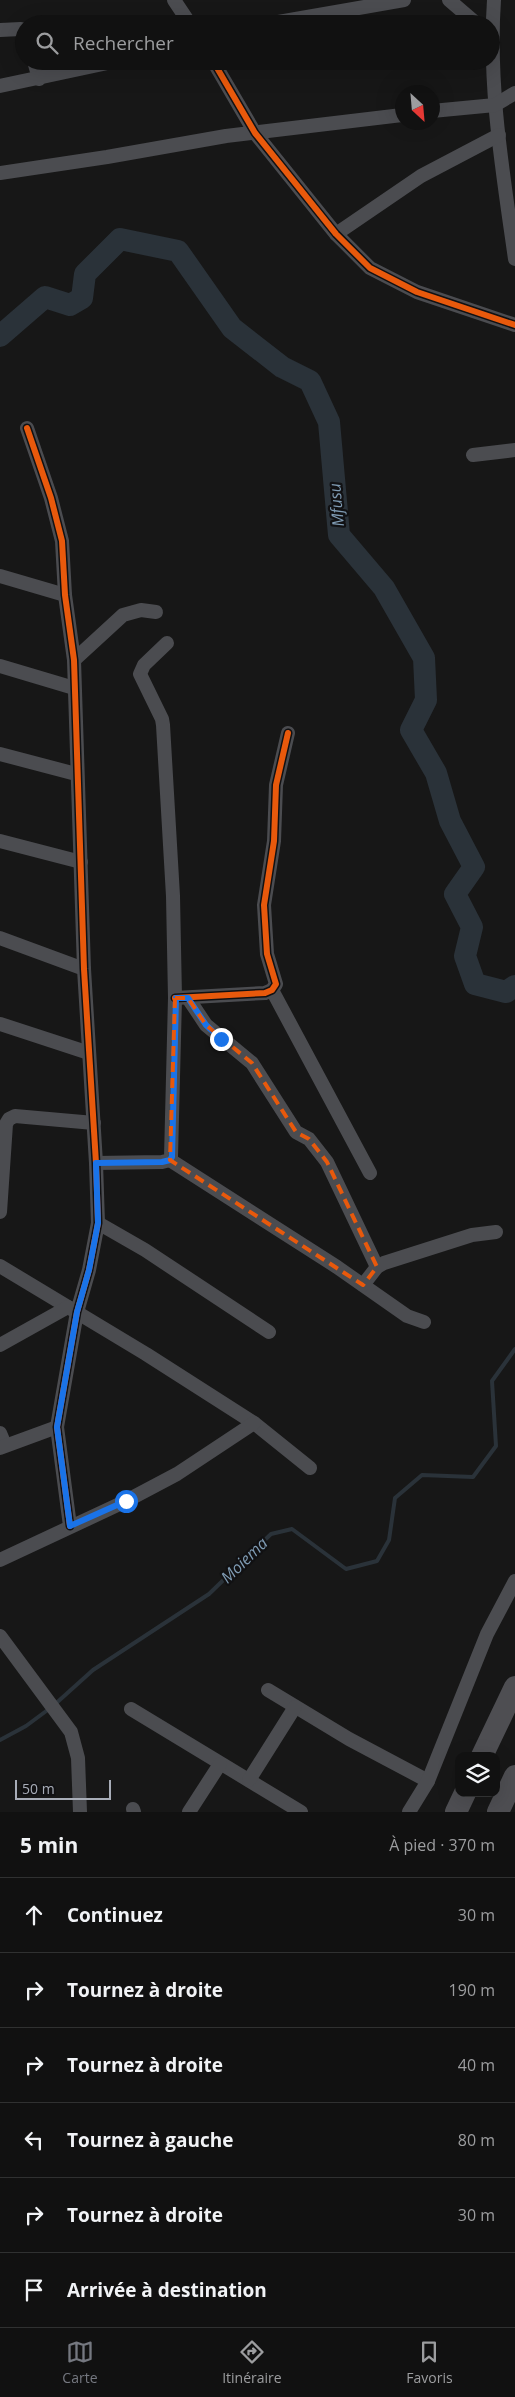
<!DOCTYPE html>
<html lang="fr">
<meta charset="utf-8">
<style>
:root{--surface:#111;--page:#1e1f1f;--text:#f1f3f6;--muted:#9c9d9f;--line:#303131;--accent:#757880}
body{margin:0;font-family:"Open Sans",sans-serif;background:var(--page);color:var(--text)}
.controls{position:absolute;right:15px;bottom:15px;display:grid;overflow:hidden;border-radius:10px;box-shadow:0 5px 20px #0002}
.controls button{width:45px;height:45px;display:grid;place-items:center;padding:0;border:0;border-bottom:1px solid var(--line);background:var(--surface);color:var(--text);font:25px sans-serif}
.compass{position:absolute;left:395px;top:85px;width:45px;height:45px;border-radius:50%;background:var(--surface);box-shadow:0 5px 20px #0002;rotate:154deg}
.scale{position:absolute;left:15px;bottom:12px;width:96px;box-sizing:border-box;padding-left:5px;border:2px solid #a8adb8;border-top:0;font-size:14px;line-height:18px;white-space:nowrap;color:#a8adb8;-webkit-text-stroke:4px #111113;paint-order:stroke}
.stop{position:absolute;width:15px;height:15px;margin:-11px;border:4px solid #1a73e8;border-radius:50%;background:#fff}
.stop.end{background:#1a73e8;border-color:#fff;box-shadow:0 1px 5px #0008}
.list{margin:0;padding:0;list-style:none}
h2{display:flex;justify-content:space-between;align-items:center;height:65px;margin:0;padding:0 20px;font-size:21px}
h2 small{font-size:16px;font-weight:400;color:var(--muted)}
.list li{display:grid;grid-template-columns:32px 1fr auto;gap:15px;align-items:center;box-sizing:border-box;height:75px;padding:0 20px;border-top:1px solid var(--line)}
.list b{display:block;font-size:19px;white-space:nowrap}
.list em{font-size:16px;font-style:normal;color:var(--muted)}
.icon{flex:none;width:28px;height:28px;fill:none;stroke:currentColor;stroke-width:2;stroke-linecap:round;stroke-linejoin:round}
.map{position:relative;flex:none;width:515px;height:1812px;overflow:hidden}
.search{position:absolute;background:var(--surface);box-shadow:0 5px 20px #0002;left:15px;right:15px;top:15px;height:55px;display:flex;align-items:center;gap:12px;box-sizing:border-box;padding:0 18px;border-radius:28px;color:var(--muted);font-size:19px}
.sheet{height:515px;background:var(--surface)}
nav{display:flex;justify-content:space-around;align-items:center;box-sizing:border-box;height:70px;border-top:1px solid var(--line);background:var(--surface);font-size:14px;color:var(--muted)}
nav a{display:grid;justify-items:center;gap:2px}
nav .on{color:var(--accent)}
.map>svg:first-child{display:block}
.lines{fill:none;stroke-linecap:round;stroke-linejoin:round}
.stream{stroke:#2a3239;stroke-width:4}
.river{stroke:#2a3239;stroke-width:22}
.minor{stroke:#4b4c50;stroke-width:14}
.trunk{stroke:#4e4e52;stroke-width:22}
.cycleway-casing{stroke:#111113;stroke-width:9}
.cycleway{stroke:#e8590c;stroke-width:6}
.route{stroke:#1a73e8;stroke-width:6}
.marked{fill:none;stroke:#e8590c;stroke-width:4;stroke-dasharray:10 6;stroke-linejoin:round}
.labels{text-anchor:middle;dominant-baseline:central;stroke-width:4.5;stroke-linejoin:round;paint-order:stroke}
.water-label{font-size:16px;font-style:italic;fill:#7f9bb3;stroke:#111113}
</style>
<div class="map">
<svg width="515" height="1812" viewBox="0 0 515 1812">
<rect width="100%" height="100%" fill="#171717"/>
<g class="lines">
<polyline class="stream" points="0,1740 26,1726 53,1706 93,1670 209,1594 271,1534 292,1529 346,1569 377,1561 389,1540 395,1498 422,1475 473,1477 496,1446 492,1381 515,1349"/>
<polyline class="river" points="0,336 45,297 70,305 82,298 85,274 120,239 178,251 232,328 282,367 310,381 329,422 339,535 384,588 424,658 426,700 411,730 436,773 450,821 474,867 455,894 472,927 465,956 475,984 506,992 515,986"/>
<g class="minor">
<polyline points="174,0 190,24"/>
<polyline points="449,0 477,24"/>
<path d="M494,0C488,87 503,173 515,259"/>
<polyline points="267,24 404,0"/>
<polyline points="0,30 21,29 24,32"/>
<polyline points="34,61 39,79"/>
<polyline points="213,61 255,133 336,234 370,268 417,292 515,325"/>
<polyline points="0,86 117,61"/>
<polyline points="432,111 495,105 515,93"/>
<polyline points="0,173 107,157 226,136 402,115"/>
<polyline points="336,234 421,176 499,135"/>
<polyline points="27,428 51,498 62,541 65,595 74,660 84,969 96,1163 98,1223 89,1270 77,1312 57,1427 70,1526"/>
<polyline points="473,455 515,450"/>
<polyline points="0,576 65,595"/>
<polyline points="74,660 123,615 141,610 156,612"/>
<polyline points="0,666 74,688"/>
<polyline points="0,754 76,774"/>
<polyline points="0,841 81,862"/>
<polyline points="0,938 84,969"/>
<polyline points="272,990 370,1173"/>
<polyline points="175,998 265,993 272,990 276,984 267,954 264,905 274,841 276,785 288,733"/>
<polyline points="188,998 206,1025 252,1063 296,1132 309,1139 327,1162 377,1267"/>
<polyline points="0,1024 89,1053"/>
<polyline points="170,1160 337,1267 407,1316 424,1322"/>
<polyline points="96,1163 162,1162 170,1160 171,1157 175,998 173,896 163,725 162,719 140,674 144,665 167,643"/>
<polyline points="0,1212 6,1124 9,1119 15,1116 94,1123"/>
<polyline points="98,1223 145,1250 269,1332"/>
<polyline points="0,1266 146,1354 254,1423 310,1468"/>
<polyline points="363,1285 377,1267 384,1263 472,1235 496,1232"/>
<polyline points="0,1345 68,1307"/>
<polyline points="0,1433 5,1445"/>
<polyline points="0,1448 57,1427"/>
<polyline points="0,1560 126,1501 177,1474 254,1423"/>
<polyline points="0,1636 71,1732 78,1758 80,1812"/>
<polyline points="268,1690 349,1739 428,1781"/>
<polyline points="131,1709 301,1812"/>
<polyline points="249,1780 295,1707"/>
<polyline points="133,1809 134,1812"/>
<polyline points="189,1812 220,1764"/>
<polyline points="409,1812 428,1781 487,1634 515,1581"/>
</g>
<g class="trunk">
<polyline points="482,1756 515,1687"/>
<polyline points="456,1812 465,1793"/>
<polyline points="498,1812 515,1776"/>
</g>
<g class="cycleway-casing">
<g id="cycleway">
<polyline points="213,61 255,133 336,234 370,268 417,292 515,325"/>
<polyline points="27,428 51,498 62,541 65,595 74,660 84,969 96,1163 98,1223 89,1270 77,1312 57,1427 70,1526"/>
<polyline points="175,998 265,993 272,990 276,984 267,954 264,905 274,841 276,785 288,733"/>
</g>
</g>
<use href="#cycleway" class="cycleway"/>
</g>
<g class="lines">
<polyline class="route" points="126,1501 70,1526 57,1427 77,1312 89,1270 98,1223 96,1163 162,1162 170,1160 172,1157 176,998 188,998 206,1025 221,1039"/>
</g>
<path class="marked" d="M175,998H188L206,1025L252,1063L296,1132L309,1139L327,1162L377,1267L363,1285L170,1160Z"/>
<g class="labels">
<g class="water-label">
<text transform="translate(336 505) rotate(-95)">Mfusu</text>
<text transform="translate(244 1560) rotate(-44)">Moiema</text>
</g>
</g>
</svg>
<div class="controls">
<button><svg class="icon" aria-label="layers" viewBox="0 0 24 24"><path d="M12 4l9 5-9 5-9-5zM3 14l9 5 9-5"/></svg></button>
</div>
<svg class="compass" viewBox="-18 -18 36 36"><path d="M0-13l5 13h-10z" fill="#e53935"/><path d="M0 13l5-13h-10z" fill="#9c9d9f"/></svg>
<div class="scale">50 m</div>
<div class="stop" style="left:126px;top:1501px"></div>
<div class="stop end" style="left:221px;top:1039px"></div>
<div class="search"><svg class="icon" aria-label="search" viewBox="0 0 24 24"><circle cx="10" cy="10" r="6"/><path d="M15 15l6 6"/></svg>Rechercher</div>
</div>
<section class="sheet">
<h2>5 min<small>À pied · 370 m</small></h2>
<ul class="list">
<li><svg class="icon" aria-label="ahead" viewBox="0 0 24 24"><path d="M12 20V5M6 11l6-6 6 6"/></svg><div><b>Continuez</b></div><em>30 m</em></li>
<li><svg class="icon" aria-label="right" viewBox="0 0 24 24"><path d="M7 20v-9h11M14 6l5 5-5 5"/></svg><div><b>Tournez à droite</b></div><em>190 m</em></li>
<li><svg class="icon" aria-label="right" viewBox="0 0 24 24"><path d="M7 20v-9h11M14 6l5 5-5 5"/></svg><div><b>Tournez à droite</b></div><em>40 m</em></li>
<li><svg class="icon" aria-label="left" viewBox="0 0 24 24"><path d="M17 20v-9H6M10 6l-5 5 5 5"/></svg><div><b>Tournez à gauche</b></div><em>80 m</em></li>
<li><svg class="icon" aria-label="right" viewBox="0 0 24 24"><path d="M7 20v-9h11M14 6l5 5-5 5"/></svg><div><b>Tournez à droite</b></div><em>30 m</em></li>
<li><svg class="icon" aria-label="arrive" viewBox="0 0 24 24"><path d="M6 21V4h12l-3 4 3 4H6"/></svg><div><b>Arrivée à destination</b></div></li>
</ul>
</section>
<nav>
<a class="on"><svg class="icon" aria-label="map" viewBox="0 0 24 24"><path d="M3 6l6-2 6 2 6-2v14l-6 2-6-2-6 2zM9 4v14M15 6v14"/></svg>Carte</a>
<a><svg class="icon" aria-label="directions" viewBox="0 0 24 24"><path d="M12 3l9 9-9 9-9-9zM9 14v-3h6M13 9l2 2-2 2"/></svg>Itinéraire</a>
<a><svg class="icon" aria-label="saved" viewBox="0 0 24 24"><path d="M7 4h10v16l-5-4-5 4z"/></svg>Favoris</a>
</nav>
